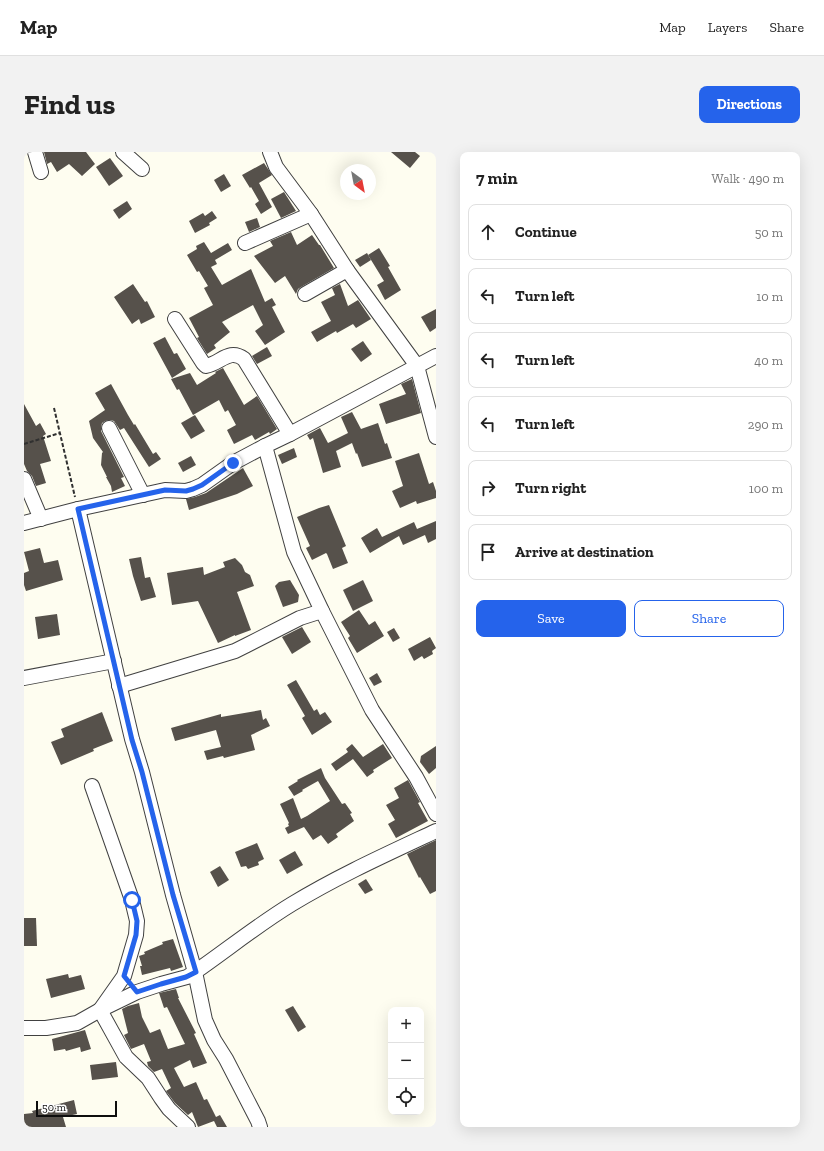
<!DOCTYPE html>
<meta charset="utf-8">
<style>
:root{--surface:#fff;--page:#f2f2f2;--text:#222;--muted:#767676;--line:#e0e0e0;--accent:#2563eb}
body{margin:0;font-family:"Zilla Slab",serif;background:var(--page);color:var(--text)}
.controls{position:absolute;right:12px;bottom:12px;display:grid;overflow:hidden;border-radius:8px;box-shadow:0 4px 16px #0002}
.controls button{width:36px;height:36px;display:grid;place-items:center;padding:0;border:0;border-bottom:1px solid var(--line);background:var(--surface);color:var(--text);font:20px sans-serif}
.compass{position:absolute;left:316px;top:12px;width:36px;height:36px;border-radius:50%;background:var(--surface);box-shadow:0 4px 16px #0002;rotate:148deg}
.scale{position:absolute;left:12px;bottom:10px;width:81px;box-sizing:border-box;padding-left:4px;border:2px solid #0e0e0e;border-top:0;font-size:11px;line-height:14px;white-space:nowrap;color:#0e0e0e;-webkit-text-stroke:3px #fff;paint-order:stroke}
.stop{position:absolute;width:12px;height:12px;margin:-9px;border:3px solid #2563eb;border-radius:50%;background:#fff}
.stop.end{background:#2563eb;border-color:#fff;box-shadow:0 1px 4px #0008}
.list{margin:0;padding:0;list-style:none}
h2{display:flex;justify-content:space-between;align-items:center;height:52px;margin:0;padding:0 16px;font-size:17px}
h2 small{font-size:13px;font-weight:400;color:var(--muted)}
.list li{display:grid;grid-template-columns:26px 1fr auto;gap:12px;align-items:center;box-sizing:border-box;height:56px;margin:0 8px 8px;padding:0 8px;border:1px solid var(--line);border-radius:8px}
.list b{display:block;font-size:15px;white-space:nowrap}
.list em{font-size:13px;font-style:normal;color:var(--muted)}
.actions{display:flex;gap:8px;padding:12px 16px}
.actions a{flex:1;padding:9px 0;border:1px solid var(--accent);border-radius:8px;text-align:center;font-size:14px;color:var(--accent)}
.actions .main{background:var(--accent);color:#fff}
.icon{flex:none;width:22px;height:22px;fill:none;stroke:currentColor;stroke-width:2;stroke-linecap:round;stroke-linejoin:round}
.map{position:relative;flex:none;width:412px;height:975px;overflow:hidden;border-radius:8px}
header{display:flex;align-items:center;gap:24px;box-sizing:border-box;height:56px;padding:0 20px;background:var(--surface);border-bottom:1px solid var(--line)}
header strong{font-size:19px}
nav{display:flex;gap:22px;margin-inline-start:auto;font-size:14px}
.intro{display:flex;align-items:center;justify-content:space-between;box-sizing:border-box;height:96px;padding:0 24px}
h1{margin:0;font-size:28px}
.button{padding:10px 18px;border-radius:8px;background:var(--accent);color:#fff;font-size:14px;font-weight:700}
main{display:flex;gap:24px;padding:0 24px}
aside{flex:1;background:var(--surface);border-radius:8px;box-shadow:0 4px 16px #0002}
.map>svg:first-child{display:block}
.building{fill:#56514b}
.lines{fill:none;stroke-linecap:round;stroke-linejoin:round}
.minor-casing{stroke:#414141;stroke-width:16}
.path{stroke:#303030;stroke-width:2;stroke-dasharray:4 2;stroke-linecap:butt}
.minor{stroke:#fff;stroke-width:14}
.route{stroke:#2563eb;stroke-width:5}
</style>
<header>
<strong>Map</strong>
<nav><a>Map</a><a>Layers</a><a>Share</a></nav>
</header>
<div class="intro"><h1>Find us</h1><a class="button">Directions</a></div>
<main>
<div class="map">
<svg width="412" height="975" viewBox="0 0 412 975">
<rect width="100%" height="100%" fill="#fefdf0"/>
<g class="building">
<polygon points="20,0 62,0 71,12 58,24 45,12 33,20 27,10 23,12"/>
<polygon points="367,0 391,0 396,4 386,16"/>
<polygon points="86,6 99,24 85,34 72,15"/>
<polygon points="240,11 248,23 235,31 248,55 237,62 231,52 235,49 227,35 226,36 218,23"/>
<polygon points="200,22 207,34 197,40 190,28"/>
<polygon points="260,40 272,59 257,66 247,47"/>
<polygon points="103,49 108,57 95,67 89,58"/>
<polygon points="188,59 193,66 185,71 186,73 171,81 165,69 179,61 181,64"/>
<polygon points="233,66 236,75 225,80 221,70"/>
<polygon points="267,80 273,93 288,83 295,93 296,93 310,116 277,135 274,137 272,142 261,124 251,131 230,104 249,94 246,89"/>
<polygon points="180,90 187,101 204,91 208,98 191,108 193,112 187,115 198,133 227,117 241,150 248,146 252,153 248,155 261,180 241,193 231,179 239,173 229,153 198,170 206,180 190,193 192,196 183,202 173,186 175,185 165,166 189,153 180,136 184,134 175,119 173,120 163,103 173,97 172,94"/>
<polygon points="355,96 366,114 364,115 377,138 361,148 353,133 360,129 344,103"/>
<polygon points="343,101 347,108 336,115 331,108"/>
<polygon points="109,132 121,150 123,149 131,165 117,172 115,167 108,172 90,145"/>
<polygon points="316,132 324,154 334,148 347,167 332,176 329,172 313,181 312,179 293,190 287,180 307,169 297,150 311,143 308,136"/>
<polygon points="412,157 412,176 406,180 397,165"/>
<polygon points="141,185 150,202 153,201 162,217 148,226 129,191"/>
<polygon points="339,189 348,202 337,210 327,197"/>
<polygon points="243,195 248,204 233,212 228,204"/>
<polygon points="199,216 220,253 233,244 253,277 246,282 245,280 231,288 228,283 210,292 203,278 212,273 204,258 201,260 195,248 169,263 155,237 153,238 147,227 166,221 173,233 192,221 191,220"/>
<polygon points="388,227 397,261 362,272 355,252 382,242 377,232"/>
<polygon points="87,232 104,263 110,273 111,272 129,302 132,300 137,307 125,315 100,276 96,278 90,269 86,268 81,269 78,271 77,275 77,279 100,325 97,326 101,334 88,340 87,334 82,325 83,325 77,313 78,301 79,300 69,286 65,269 81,258 71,241"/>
<polygon points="0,252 12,274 16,271 22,282 19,284 27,309 16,312 22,331 12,334 8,324 3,319 0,312"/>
<polygon points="328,260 337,277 354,271 361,292 363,291 368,306 338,315 333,301 332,302 328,291 312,299 317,315 299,321 289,286 286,288 283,283 296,276 304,291 324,281 317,265"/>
<polygon points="171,263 181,279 167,287 157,271"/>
<polygon points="270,296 273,305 258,312 254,303"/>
<polygon points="395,301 405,332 409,330 412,339 412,346 393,352 392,349 376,356 368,339 379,334 371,309"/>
<polygon points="167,304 172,313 159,320 154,311"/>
<polygon points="219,316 229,334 213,342 165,358 162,347 171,345 182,341"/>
<polygon points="305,353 322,394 318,396 324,411 309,417 303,402 302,401 288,408 282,396 286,394 273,365 295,356"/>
<polygon points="412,369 412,387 404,391 401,383 379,393 375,384 346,401 337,386 353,376 358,385 390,370 393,377"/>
<polygon points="16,396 20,411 34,408 39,428 2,439 0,433 0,421 5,419 0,400"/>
<polygon points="117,405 121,426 126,425 132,445 117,449 109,424 105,407"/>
<polygon points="211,406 218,413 221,420 226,423 230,434 213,440 227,478 211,484 211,483 194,491 174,449 148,453 143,421 179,415 180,423 201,415 199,410"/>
<polygon points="266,428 275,443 274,450 259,455 251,434 255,430"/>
<polygon points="339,428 349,449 329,459 319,438"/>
<polygon points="335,458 345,473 351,469 360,484 333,501 324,486 326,484 317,470"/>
<polygon points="33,462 36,483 14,487 11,465"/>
<polygon points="278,475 287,490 268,502 258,485"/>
<polygon points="370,476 376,486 369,490 363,480"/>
<polygon points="406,485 412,496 408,499 409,502 400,507 398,504 390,509 384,497"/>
<polygon points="353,521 358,530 350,534 345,526"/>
<polygon points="272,528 290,559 293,557 296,563 301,560 308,570 288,583 278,566 281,564 263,533"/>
<polygon points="237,558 239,568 242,566 246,574 227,583 231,598 200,606 199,604 183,608 180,599 197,595 192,578 151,589 147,576 197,562 197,565"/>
<polygon points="78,560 89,589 69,597 70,599 37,613 27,590 40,585 37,577"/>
<polygon points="328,592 339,605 359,592 368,606 349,618 350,620 343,625 329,607 312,619 307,612 324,600 322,597"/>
<polygon points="412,594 412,616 405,622 396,610 397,604"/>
<polygon points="297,616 301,626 318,652 321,651 328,661 326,662 330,669 312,682 314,685 304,692 297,683 289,688 280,675 264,682 261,676 265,674 264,672 265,671 256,652 269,646 277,667 283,664 306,649 294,629 278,638 279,639 270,644 264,635 274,629 273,628"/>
<polygon points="384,628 396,650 394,651 404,669 372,686 364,672 371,668 362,653 375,646 370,636"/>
<polygon points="412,688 412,739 406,742 396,725 395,726 383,702"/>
<polygon points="233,691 240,707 234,710 235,713 224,717 222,714 217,715 211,700"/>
<polygon points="271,699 279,713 263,722 255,708"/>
<polygon points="196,714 205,728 194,735 186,720"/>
<polygon points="342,727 349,738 341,742 334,732"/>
<polygon points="0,766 12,766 13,794 0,794"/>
<polygon points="149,787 159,815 147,819 146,816 118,823 116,814 118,814 115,804 121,802 120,800 139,792 138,790"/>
<polygon points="44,822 45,826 57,823 61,837 27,846 22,827"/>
<polygon points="152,837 155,846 154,846 172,881 170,882 183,911 169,916 166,908 150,916 160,935 172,930 180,948 183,947 192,965 196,963 203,975 193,975 190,969 174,975 168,960 164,963 151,951 142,939 147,936 138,917 130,920 124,914 123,910 127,909 120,892 107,897 100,883 104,881 98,857 104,854 115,851 118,865 126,881 136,877 144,897 161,892 143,855 140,856 135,841"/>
<polygon points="269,854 282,875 274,880 261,858"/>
<polygon points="61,878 67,897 57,900 56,895 42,899 41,897 30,899 28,887"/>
<polygon points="92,910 94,925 68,928 66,913"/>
<polygon points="50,948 53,962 39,965 42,975 0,975 0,962 9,961 8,959"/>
</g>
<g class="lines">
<g class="minor-casing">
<g id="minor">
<polyline points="11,0 17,20"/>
<polyline points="99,0 118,17"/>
<polyline points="246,0 252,15 287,62 323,118 393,214 412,285"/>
<polyline points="221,91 287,62"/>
<polyline points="281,142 323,118"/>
<path d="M151,167L179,211L182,214C197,211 205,196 220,207L266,282"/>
<polyline points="412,204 266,282 241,294 270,400 298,459 348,558 392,625 412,662"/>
<polyline points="85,276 119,343"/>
<polyline points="0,327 17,367"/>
<polyline points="54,357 108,587 118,620 149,743 171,820 181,868 190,888 202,907 234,969 236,975"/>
<polyline points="0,371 54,357 141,338 162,339 169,337 178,333 209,311 241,294"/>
<polyline points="0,526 90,509"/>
<polyline points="95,534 211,499 223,493 276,466 298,459"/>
<polyline points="68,634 108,748 113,769 112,783 100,824 76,858 102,905 124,926 137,946 145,957 164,975"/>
<path d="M0,876H22L53,871L76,858L113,840L137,832L163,825L171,820C204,797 235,772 268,752C314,724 363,702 412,679"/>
</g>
</g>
<g class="path">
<polyline points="30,256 51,345"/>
<polyline points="0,292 36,281"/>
</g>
<use href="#minor" class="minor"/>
</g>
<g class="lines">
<polyline class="route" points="108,748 113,769 112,783 100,824 113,840 137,832 162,825 172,820 149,743 118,620 108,588 54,357 141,338 162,339 169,337 178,333 209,311"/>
</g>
</svg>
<div class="controls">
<button>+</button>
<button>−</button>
<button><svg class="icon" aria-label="locate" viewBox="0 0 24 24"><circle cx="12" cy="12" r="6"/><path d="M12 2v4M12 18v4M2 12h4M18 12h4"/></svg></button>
</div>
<svg class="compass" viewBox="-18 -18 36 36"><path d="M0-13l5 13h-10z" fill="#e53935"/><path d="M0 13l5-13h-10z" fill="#767676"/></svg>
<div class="scale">50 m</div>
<div class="stop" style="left:108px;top:748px"></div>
<div class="stop end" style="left:209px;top:311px"></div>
</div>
<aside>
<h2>7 min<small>Walk · 490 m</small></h2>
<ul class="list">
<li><svg class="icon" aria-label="ahead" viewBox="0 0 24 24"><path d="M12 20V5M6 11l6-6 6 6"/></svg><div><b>Continue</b></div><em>50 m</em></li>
<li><svg class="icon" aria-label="left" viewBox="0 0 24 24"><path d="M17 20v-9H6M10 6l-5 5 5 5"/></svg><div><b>Turn left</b></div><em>10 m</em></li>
<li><svg class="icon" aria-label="left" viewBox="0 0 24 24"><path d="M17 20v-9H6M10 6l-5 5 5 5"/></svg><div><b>Turn left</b></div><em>40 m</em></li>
<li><svg class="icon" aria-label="left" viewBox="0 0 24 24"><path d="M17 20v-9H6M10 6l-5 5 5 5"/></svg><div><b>Turn left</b></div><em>290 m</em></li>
<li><svg class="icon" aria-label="right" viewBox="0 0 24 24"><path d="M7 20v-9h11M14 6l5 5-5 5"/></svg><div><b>Turn right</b></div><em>100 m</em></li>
<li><svg class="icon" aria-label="arrive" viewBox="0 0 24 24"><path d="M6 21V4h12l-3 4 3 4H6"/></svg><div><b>Arrive at destination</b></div></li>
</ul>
<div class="actions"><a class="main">Save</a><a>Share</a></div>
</aside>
</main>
